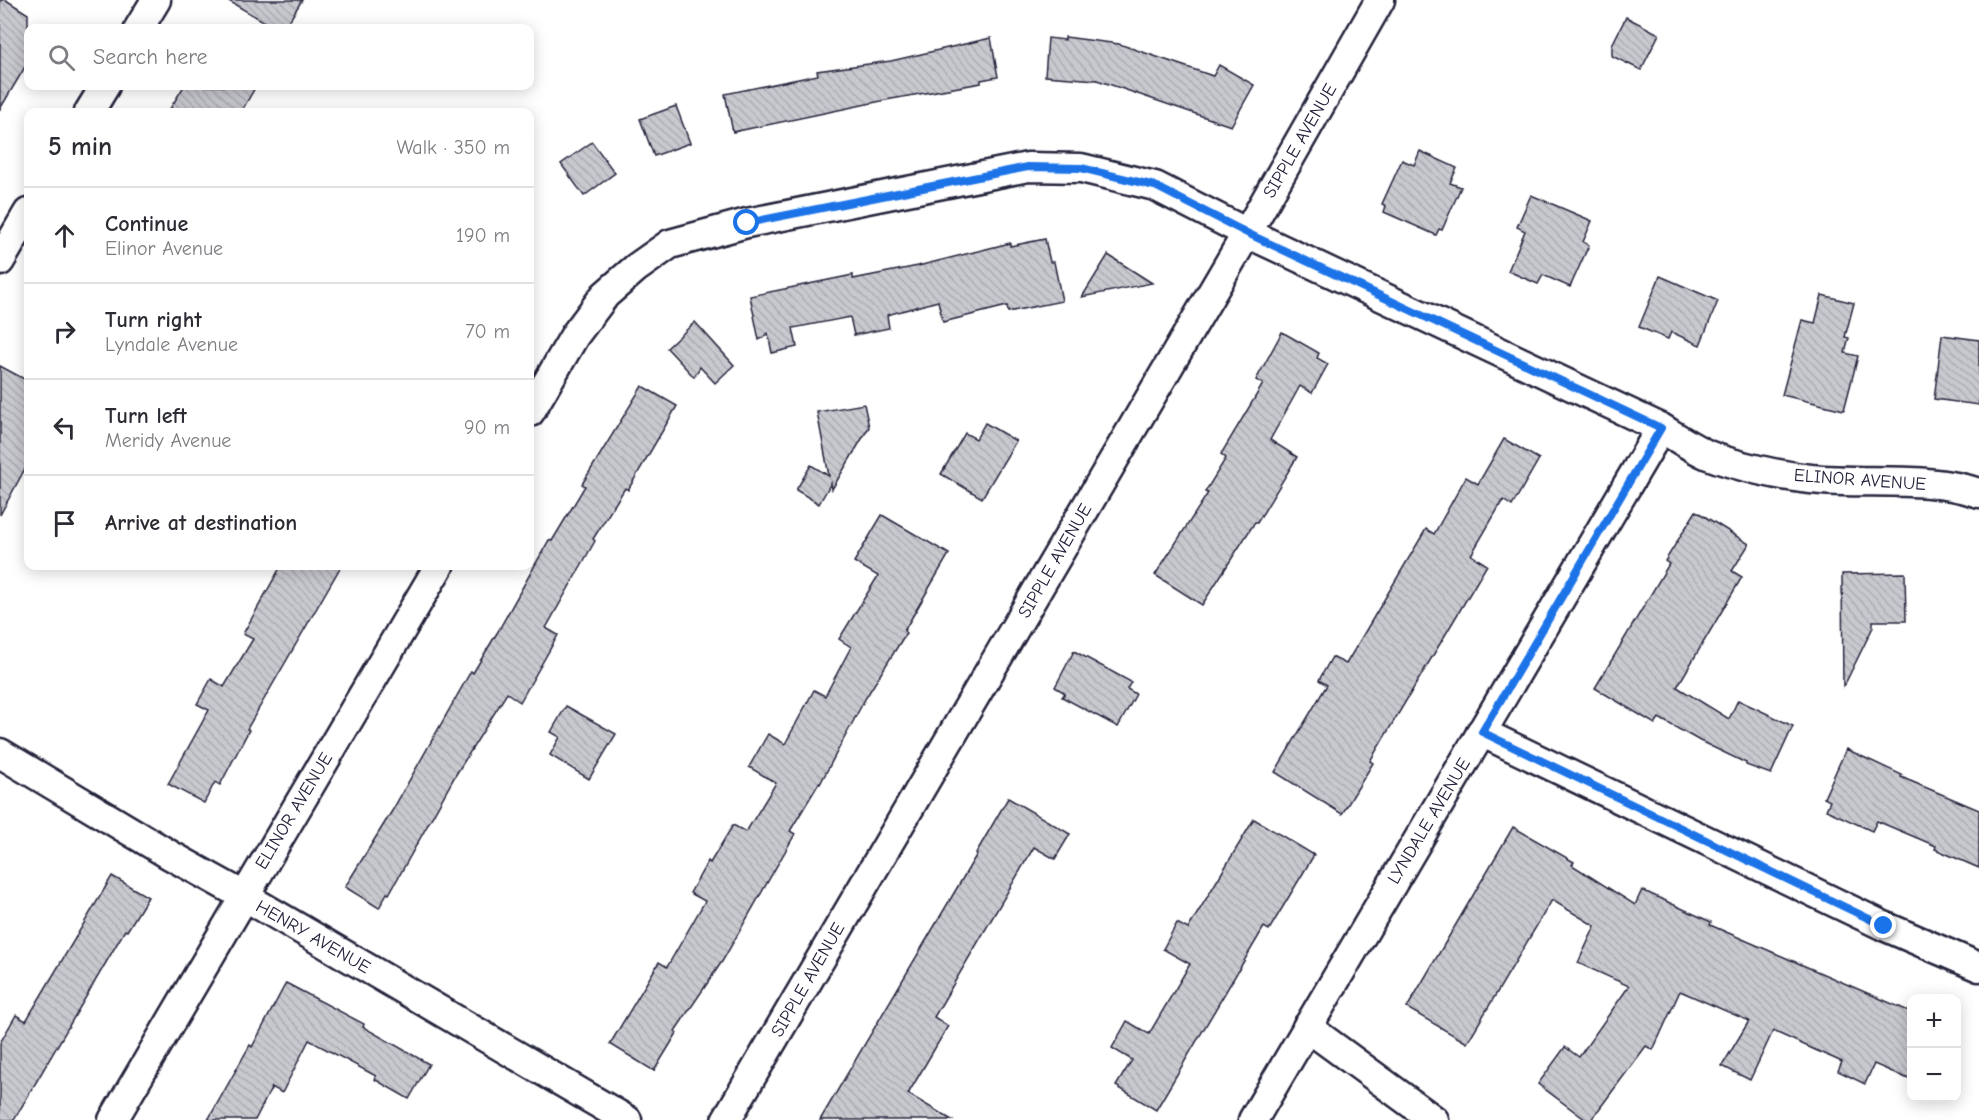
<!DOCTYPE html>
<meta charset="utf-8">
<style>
:root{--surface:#fff;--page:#f2f2f3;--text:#2b2b33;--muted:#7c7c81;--line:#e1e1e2}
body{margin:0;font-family:"Comic Neue",sans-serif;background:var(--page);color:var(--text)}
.controls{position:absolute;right:18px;bottom:18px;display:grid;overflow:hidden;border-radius:12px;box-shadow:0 3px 15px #0003}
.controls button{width:54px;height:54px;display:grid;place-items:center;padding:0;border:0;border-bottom:2px solid var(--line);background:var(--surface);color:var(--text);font:30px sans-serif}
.stop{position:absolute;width:18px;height:18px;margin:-14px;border:4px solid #1a73e8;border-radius:50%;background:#fff}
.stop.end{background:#1a73e8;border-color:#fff;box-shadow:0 2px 6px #0008}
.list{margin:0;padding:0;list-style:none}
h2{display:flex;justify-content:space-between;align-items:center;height:78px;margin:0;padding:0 24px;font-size:26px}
h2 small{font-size:20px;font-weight:400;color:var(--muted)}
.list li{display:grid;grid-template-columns:39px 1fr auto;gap:18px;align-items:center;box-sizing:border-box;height:96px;padding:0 24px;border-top:2px solid var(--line)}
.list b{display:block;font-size:22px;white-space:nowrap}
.list p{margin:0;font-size:20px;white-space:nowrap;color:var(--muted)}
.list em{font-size:20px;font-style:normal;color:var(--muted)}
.icon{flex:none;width:33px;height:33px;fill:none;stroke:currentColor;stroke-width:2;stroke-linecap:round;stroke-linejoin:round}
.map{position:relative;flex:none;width:1979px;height:1120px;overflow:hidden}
.search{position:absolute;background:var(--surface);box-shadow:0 3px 15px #0003;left:24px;top:24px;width:510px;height:66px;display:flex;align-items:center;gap:15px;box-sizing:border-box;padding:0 21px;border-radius:12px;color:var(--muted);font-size:22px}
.panel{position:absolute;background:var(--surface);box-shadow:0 3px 15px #0003;left:24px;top:108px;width:510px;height:462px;border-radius:12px}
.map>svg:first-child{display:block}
.building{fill:url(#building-back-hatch);stroke:#22223b;stroke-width:1.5}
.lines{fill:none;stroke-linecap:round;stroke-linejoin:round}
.street-casing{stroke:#22223b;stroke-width:33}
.street{stroke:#fff;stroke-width:28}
.route{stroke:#1a73e8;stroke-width:8}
.labels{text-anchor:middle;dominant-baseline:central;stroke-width:5;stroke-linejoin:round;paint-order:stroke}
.street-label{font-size:18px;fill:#22223b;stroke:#fff}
</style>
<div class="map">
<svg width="1979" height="1120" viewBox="0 0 1979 1120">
<defs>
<pattern id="building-back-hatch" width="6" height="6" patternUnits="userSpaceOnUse" patternTransform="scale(1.5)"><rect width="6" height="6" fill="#c8c8cf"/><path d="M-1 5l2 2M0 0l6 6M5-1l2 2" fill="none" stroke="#acacb3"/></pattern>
</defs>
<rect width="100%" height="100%" fill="#fff"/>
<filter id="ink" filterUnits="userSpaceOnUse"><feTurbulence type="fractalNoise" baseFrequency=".0167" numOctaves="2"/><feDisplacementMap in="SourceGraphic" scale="12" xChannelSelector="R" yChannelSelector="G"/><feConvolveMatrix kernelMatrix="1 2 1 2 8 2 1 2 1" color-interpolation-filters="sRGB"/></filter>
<g filter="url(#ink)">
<g class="building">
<polygon points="0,0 6,0 28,14 28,62 0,109"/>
<polygon points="227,0 302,0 285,28 275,28"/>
<polygon points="1626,17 1659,34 1641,70 1612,56 1612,45"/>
<polygon points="1065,37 1119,44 1213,76 1219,65 1254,85 1231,126 1097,80 1045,76 1048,38 1065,40"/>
<polygon points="991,38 998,77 981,80 981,83 886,100 733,132 725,94 818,75 817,71 891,61"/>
<polygon points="184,86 256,86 241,112 168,112"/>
<polygon points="676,106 690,143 654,156 640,119"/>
<polygon points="592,142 615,173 584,196 561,164"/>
<polygon points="1420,151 1457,168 1450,183 1461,187 1442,230 1439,229 1436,235 1384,212 1386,206 1382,204 1402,160 1414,165"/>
<polygon points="1531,195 1592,221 1583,242 1589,245 1570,287 1543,275 1538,284 1508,271 1525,231 1517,227"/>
<polygon points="1045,239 1050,262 1054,262 1062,301 1008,312 1007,306 943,322 938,301 887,315 889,328 854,335 850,317 793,328 797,347 772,353 768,333 759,340 750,296 853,275 853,279 918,266 1010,243 1010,246"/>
<polygon points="1108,255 1152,283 1082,297"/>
<polygon points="1660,276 1718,301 1700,345 1671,332 1668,339 1639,327"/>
<polygon points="1822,295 1854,303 1845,337 1849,338 1845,353 1858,356 1844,410 1782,395 1802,320 1815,323"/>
<polygon points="695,322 734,365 715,383 700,367 694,377 667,348"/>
<polygon points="1282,332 1319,353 1317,358 1328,364 1312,393 1300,386 1270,440 1297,457 1257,523 1255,522 1202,605 1155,575 1208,493 1205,492 1226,458 1221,454 1263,384 1256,380"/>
<polygon points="1942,335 1979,340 1979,405 1934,399"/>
<polygon points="0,366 28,381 28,463 0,515"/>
<polygon points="642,386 677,406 628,490 625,488 593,539 595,541 546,628 558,635 520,702 507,693 455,776 389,894 387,893 379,908 345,887 392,811 471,671 473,673 497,633 549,540 552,541 585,486 582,484"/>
<polygon points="864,404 869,427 832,489 831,483 819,504 796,490 811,465 829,476 817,412"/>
<polygon points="985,423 1016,441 982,498 941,474 965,433 976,439"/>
<polygon points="1504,439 1539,459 1512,506 1503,500 1471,555 1487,565 1370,761 1373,763 1342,814 1275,772 1327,685 1319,680 1332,657 1346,664 1426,529 1434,534 1466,477 1478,484"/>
<polygon points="1696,511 1749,544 1732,571 1742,577 1677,687 1729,719 1738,700 1793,726 1771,774 1746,765 1746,763 1700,741 1659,718 1655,724 1595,688 1669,564 1665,561"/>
<polygon points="882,515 949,554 904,631 906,633 865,699 820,784 819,783 790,831 795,834 723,960 675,1031 677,1033 654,1071 610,1044 659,962 667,967 705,901 690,893 708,861 710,863 733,825 746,832 776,783 749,767 768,734 785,744 814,690 825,696 851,647 839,639 878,576 854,562"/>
<polygon points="281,566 341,566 247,729 249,730 220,785 215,782 204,803 168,784 209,710 197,704 211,679 224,687 253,639 243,634"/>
<polygon points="1905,573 1906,621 1873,621 1873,627 1843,688 1842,574"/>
<polygon points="1074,651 1131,682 1127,689 1136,694 1118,727 1062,697 1065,693 1055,687"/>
<polygon points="566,706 616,734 589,779 550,755 560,737 551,732"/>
<polygon points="1846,749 1902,775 1901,777 1979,810 1979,868 1935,849 1936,846 1877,821 1872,831 1826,810 1830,801 1824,798"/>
<polygon points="1008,798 1070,834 1055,859 1034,847 934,1017 948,1026 908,1094 952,1120 820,1120 977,854 976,853"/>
<polygon points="1254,819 1314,855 1269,930 1264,927 1156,1110 1116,1086 1132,1060 1112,1048 1127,1021 1149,1034 1190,964 1163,949 1177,923 1188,929"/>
<polygon points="1513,827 1574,862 1572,865 1635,905 1642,890 1711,922 1710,925 1911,1012 1911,1080 1874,1064 1865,1084 1838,1071 1842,1062 1773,1031 1750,1080 1722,1066 1749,1021 1680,991 1653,1050 1646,1046 1591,1120 1586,1120 1538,1084 1565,1047 1579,1057 1629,986 1578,963 1595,926 1552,900 1467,1043 1407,1008"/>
<polygon points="112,876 148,897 127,931 125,930 14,1120 0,1120 0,1043 16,1015 26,1021"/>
<polygon points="286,983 364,1024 363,1027 429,1064 409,1099 374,1079 376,1076 309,1040 282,1093 272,1087 255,1120 208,1120 250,1045 252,1047"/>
</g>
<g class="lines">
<g class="street-casing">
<g id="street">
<polyline points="139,28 156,0"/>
<polyline points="89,112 105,86"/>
<polyline points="0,261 28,213"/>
<path d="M530,412L575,335L605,295L636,268L670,244L747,223L1028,167L1081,168L1155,186L1247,233L1661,428C1676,437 1692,448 1708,455C1736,466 1781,476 1811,479C1866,485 1926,475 1979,493"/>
<polyline points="1481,732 1884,926 1979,967"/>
<polyline points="0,753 170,855 244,896 627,1120"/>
<polyline points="1307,1027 1434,1120"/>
<polyline points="113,1120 439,566"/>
<polyline points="726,1120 1247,233 1380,0"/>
<polyline points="1253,1120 1661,428"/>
</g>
</g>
<use href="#street" class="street"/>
</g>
</g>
<g class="lines" filter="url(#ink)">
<polyline class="route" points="747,223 1028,167 1081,168 1155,186 1247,233 1661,428 1482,732 1884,926"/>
</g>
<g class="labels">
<g class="street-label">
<text transform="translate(1300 141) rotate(-60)">SIPPLE AVENUE</text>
<text transform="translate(1860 480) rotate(4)">ELINOR AVENUE</text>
<text transform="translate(1055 561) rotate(-60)">SIPPLE AVENUE</text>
<text transform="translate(294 811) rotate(-59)">ELINOR AVENUE</text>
<text transform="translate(1429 821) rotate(-59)">LYNDALE AVENUE</text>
<text transform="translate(313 937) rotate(30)">HENRY AVENUE</text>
<text transform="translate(808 980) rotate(-60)">SIPPLE AVENUE</text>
</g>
</g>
</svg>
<div class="controls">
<button>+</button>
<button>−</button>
</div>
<div class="stop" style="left:747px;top:223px"></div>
<div class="stop end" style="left:1884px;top:926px"></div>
<div class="search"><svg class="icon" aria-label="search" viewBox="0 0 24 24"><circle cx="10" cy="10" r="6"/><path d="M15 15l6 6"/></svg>Search here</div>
<section class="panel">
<h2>5 min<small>Walk · 350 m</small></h2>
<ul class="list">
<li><svg class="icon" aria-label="ahead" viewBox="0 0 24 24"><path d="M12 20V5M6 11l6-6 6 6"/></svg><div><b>Continue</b><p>Elinor Avenue</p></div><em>190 m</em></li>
<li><svg class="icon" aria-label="right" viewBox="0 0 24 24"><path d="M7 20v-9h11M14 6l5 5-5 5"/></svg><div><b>Turn right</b><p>Lyndale Avenue</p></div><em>70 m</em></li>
<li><svg class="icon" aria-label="left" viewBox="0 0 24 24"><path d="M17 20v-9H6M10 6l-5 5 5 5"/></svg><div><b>Turn left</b><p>Meridy Avenue</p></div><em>90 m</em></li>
<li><svg class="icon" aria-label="arrive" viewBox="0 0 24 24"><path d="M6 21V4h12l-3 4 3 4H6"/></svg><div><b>Arrive at destination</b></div></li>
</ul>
</section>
</div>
